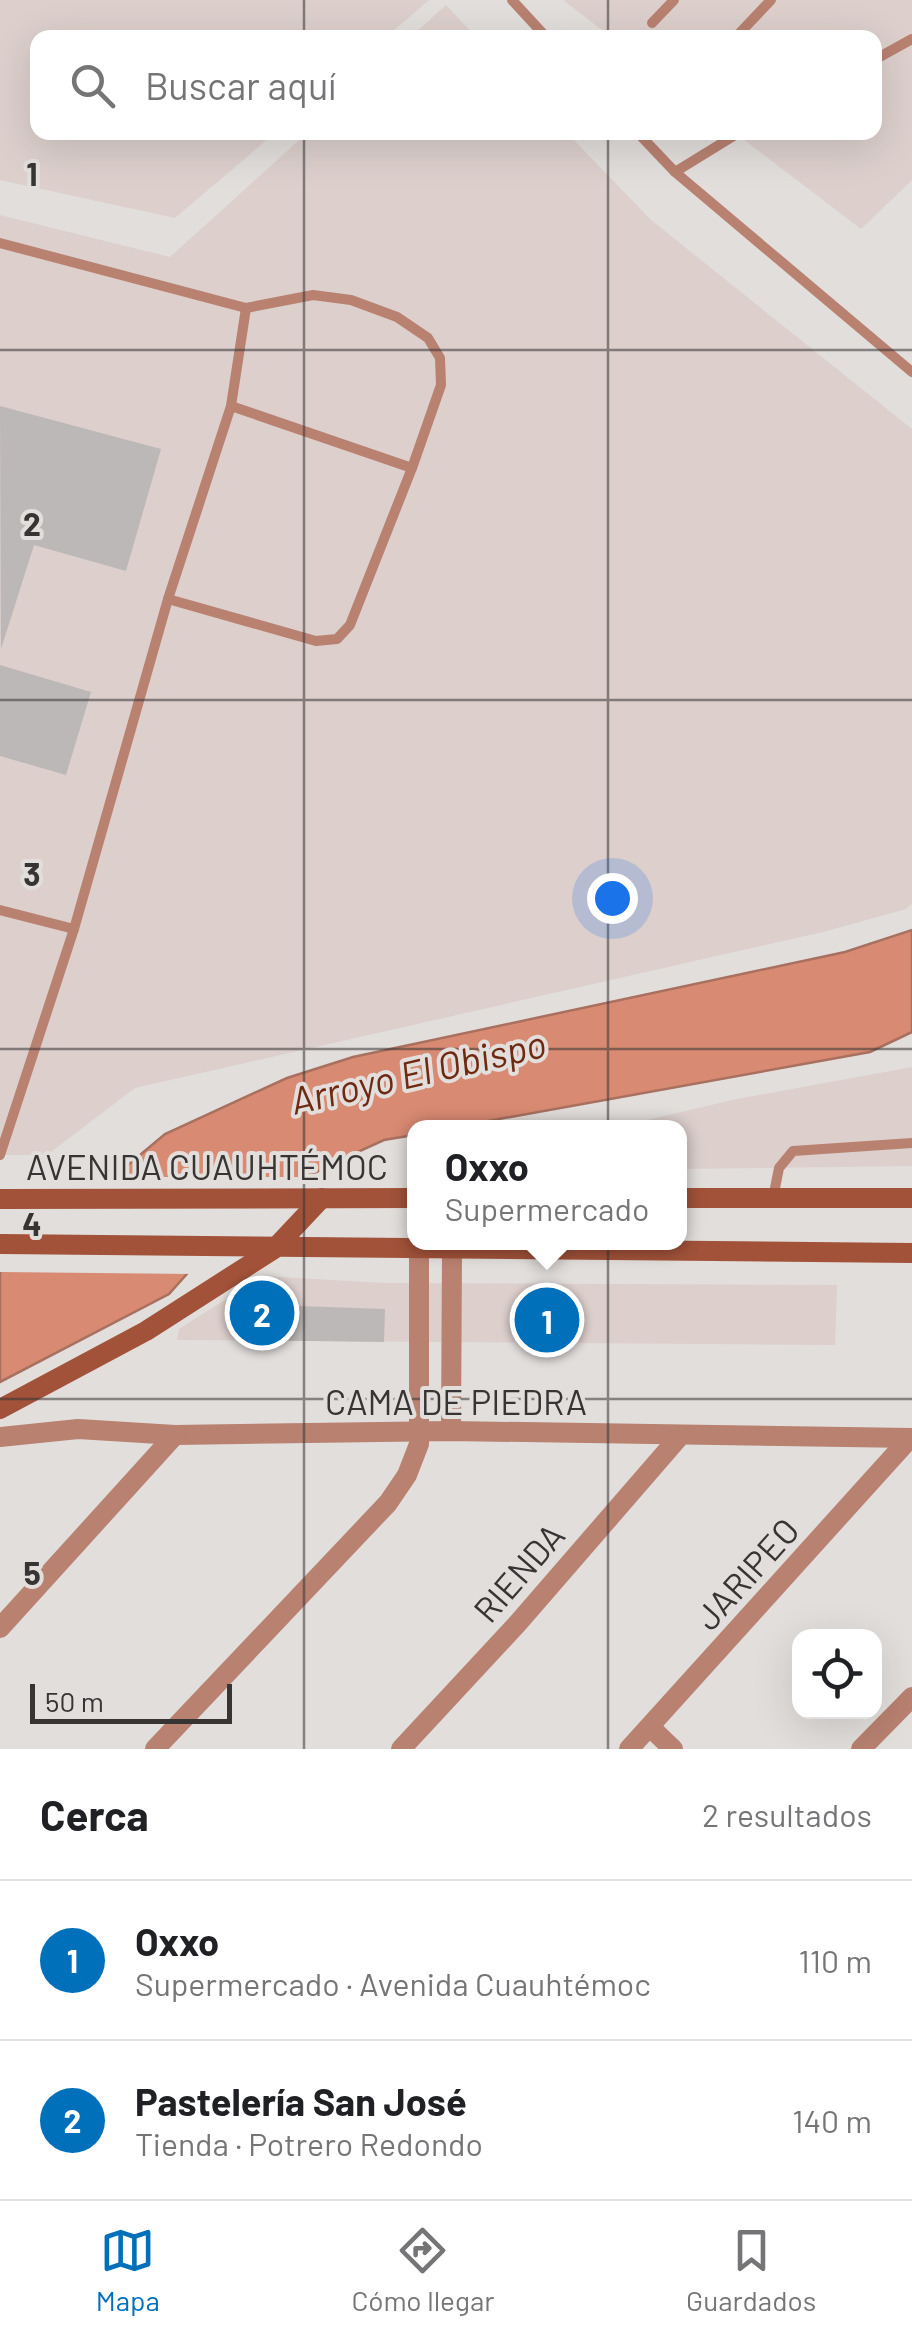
<!DOCTYPE html>
<html lang="es">
<meta charset="utf-8">
<style>
:root{--surface:#fff;--page:#f6f6f6;--text:#202124;--muted:#757577;--line:#e0e0e0;--accent:#0070bb}
body{margin:0;font-family:Barlow,sans-serif;background:var(--page);color:var(--text)}
.controls{position:absolute;right:30px;bottom:30px;display:grid;overflow:hidden;border-radius:20px;box-shadow:0 10px 40px #0002}
.controls button{width:90px;height:90px;display:grid;place-items:center;padding:0;border:0;border-bottom:2px solid var(--line);background:var(--surface);color:var(--text);font:50px sans-serif}
.scale{position:absolute;left:30px;bottom:25px;width:202px;box-sizing:border-box;padding-left:10px;border:5px solid #363534;border-top:0;font-size:28px;line-height:35px;white-space:nowrap;color:#363534;-webkit-text-stroke:8px #e2dedc;paint-order:stroke}
.you{position:absolute;left:612px;top:898px;width:35px;height:35px;margin:-25px;border:8px solid #fff;border-radius:50%;background:#1a73e8;box-shadow:0 0 0 15px #1a73e833}
.badge{display:grid;place-items:center;width:65px;height:65px;border-radius:50%;background:var(--accent);color:#fff;font-size:32px;font-weight:700}
.pin{position:absolute;translate:-50% -50%;border:5px solid #fff;box-shadow:0 2px 10px #0006}
.popup{position:absolute;left:407px;top:1120px;width:280px;height:130px;box-sizing:border-box;display:grid;place-content:center;border-radius:20px;background:var(--surface);filter:drop-shadow(0 2px 8px #0005);font-size:32px;white-space:nowrap;color:var(--muted)}
.popup b{font-size:38px;color:var(--text)}
.popup::after{content:'';position:absolute;left:50%;top:100%;margin-left:-20px;border:20px solid transparent;border-top-color:var(--surface)}
.list{margin:0;padding:0;list-style:none}
h2{display:flex;justify-content:space-between;align-items:center;height:130px;margin:0;padding:0 40px;font-size:42px}
h2 small{font-size:32px;font-weight:400;color:var(--muted)}
.list li{display:grid;grid-template-columns:65px 1fr auto;gap:30px;align-items:center;box-sizing:border-box;height:160px;padding:0 40px;border-top:2px solid var(--line)}
.list b{display:block;font-size:38px;white-space:nowrap}
.list p{margin:0;font-size:32px;white-space:nowrap;color:var(--muted)}
.list em{font-size:32px;font-style:normal;color:var(--muted)}
.icon{flex:none;width:55px;height:55px;fill:none;stroke:currentColor;stroke-width:2;stroke-linecap:round;stroke-linejoin:round}
.map{position:relative;flex:none;width:912px;height:1749px;overflow:hidden}
.search{position:absolute;background:var(--surface);box-shadow:0 10px 40px #0002;left:30px;right:30px;top:30px;height:110px;display:flex;align-items:center;gap:25px;box-sizing:border-box;padding:0 35px;border-radius:20px;color:var(--muted);font-size:38px}
.sheet{height:450px;background:var(--surface)}
nav{display:flex;justify-content:space-around;align-items:center;box-sizing:border-box;height:140px;border-top:2px solid var(--line);background:var(--surface);font-size:28px;color:var(--muted)}
nav a{display:grid;justify-items:center;gap:5px}
nav .on{color:var(--accent)}
.map>svg:first-child{display:block}
.built{fill:#dccfcc}
.water{fill:#d98a72;stroke:#a8705f;stroke-width:2.5}
.pier{fill:#e2dedc}
.building{fill:#bcb8b7}
.lines{fill:none;stroke-linecap:round;stroke-linejoin:round}
.lane{stroke:#b88170;stroke-width:10}
.street{stroke:#b88170;stroke-width:20}
.secondary{stroke:#a15239;stroke-width:20}
.grid{fill:none;stroke:#363534;stroke-width:2.5;stroke-opacity:0.55}
.labels{text-anchor:middle;dominant-baseline:central;stroke-width:8;stroke-linejoin:round;paint-order:stroke}
.street-label{font-size:35px;fill:#363534;stroke:#e2dedc}
.water-label{font-size:38px;font-style:italic;fill:#702911;stroke:#e2dedc}
.grid-label{font-size:32px;text-anchor:middle;font-weight:bold;fill:#363534;stroke:#e2dedc;stroke-width:8;stroke-linejoin:round;paint-order:stroke}
</style>
<div class="map">
<svg width="912" height="1749" viewBox="0 0 912 1749">
<rect width="100%" height="100%" fill="#e2dedc"/>
<g class="built">
<polygon points="0,0 429,0 386,37 38,38 38,132 275,133 175,218 0,180"/>
<polygon points="563,0 912,0 912,180 861,229 735,133 874,132 874,38 611,37"/>
<polygon points="446,5 476,37 411,37"/>
<polygon points="307,133 567,133 651,220 912,429 912,904 906,909 827,931 135,1088 47,1155 0,1155 0,215 170,257"/>
<polygon points="912,1067 912,1166 680,1169 680,1128 613,1128 737,1099"/>
<polygon points="263,1276 384,1283 837,1285 835,1345 177,1340 179,1329"/>
</g>
<polygon class="water" points="912,930 912,1032 870,1052 455,1127 414,1128 414,1135 384,1140 331,1164 260,1204 210,1248 169,1294 0,1382 0,1272 165,1134 287,1078 353,1057 845,952"/>
<polygon class="pier" points="106,1177 316,1177 263,1208 214,1251 193,1274 0,1272 0,1265"/>
<g class="building">
<polygon points="0,406 161,449 126,571 34,545 1,649"/>
<polygon points="0,665 91,692 66,775 0,756"/>
<polygon points="515,1302 579,1303 578,1338 515,1340"/>
<polygon points="240,1304 385,1309 384,1342 241,1340"/>
</g>
<g class="lines">
<g class="lane">
<polyline points="512,0 547,38"/>
<polyline points="652,23 674,0"/>
<polyline points="735,38 771,0"/>
<polyline points="874,60 912,39"/>
<polyline points="637,132 675,172 912,372"/>
<polyline points="675,172 740,132"/>
<polyline points="0,243 246,308 313,295 351,300 397,317 428,338 440,358 441,385 412,468 350,625 337,639 316,641 168,599"/>
<polyline points="231,406 412,468"/>
<polyline points="0,910 74,929"/>
<polyline points="0,1155 74,929 168,599 231,406 246,308"/>
<polyline points="773,1198 779,1168 793,1151 912,1143"/>
</g>
<g class="street">
<polyline points="451,1431 452,1250"/>
<polyline points="0,1437 78,1429 175,1435 451,1431 912,1438"/>
<polyline points="0,1628 175,1435"/>
<polyline points="650,1727 673,1749"/>
<polyline points="155,1749 388,1503 407,1475 419,1444 419,1248"/>
<polyline points="401,1749 518,1623 680,1436"/>
<polyline points="629,1749 910,1438"/>
<polyline points="861,1749 912,1697"/>
</g>
<g class="secondary">
<polyline points="680,1198 912,1198"/>
<polyline points="0,1199 414,1198"/>
<polyline points="0,1244 912,1253"/>
<polyline points="0,1409 146,1331 274,1249 322,1198"/>
</g>
</g>
<path class="grid" d="M304,0V38M608,0V38M304,132V1749M608,132V1749M0,350H912M0,700H912M0,1049H912M0,1399H912"/>
<g class="labels">
<g class="street-label">
<text x="207" y="1166">AVENIDA CUAUHTÉMOC</text>
<text x="456" y="1401">CAMA DE PIEDRA</text>
<text transform="translate(518 1572) rotate(-49)">RIENDA</text>
<text transform="translate(746 1573) rotate(-48)">JARIPEO</text>
</g>
<g class="water-label">
<text transform="translate(418 1071) rotate(-13)">Arroyo El Obispo</text>
</g>
</g>
<g class="grid-label">
<text x="32" y="186">1</text>
<text x="32" y="536">2</text>
<text x="32" y="886">3</text>
<text x="32" y="1236">4</text>
<text x="32" y="1585">5</text>
</g>
</svg>
<div class="controls">
<button><svg class="icon" aria-label="locate" viewBox="0 0 24 24"><circle cx="12" cy="12" r="6"/><path d="M12 2v4M12 18v4M2 12h4M18 12h4"/></svg></button>
</div>
<div class="scale">50 m</div>
<div class="you"></div>
<div class="pin badge" style="left:547px;top:1320px">1</div>
<div class="popup"><b>Oxxo</b>Supermercado</div>
<div class="pin badge" style="left:262px;top:1313px">2</div>
<div class="search"><svg class="icon" aria-label="search" viewBox="0 0 24 24"><circle cx="10" cy="10" r="6"/><path d="M15 15l6 6"/></svg>Buscar aquí</div>
</div>
<section class="sheet">
<h2>Cerca<small>2 resultados</small></h2>
<ul class="list">
<li><span class="badge">1</span><div><b>Oxxo</b><p>Supermercado · Avenida Cuauhtémoc</p></div><em>110 m</em></li>
<li><span class="badge">2</span><div><b>Pastelería San José</b><p>Tienda · Potrero Redondo</p></div><em>140 m</em></li>
</ul>
</section>
<nav>
<a class="on"><svg class="icon" aria-label="map" viewBox="0 0 24 24"><path d="M3 6l6-2 6 2 6-2v14l-6 2-6-2-6 2zM9 4v14M15 6v14"/></svg>Mapa</a>
<a><svg class="icon" aria-label="directions" viewBox="0 0 24 24"><path d="M12 3l9 9-9 9-9-9zM9 14v-3h6M13 9l2 2-2 2"/></svg>Cómo llegar</a>
<a><svg class="icon" aria-label="saved" viewBox="0 0 24 24"><path d="M7 4h10v16l-5-4-5 4z"/></svg>Guardados</a>
</nav>
